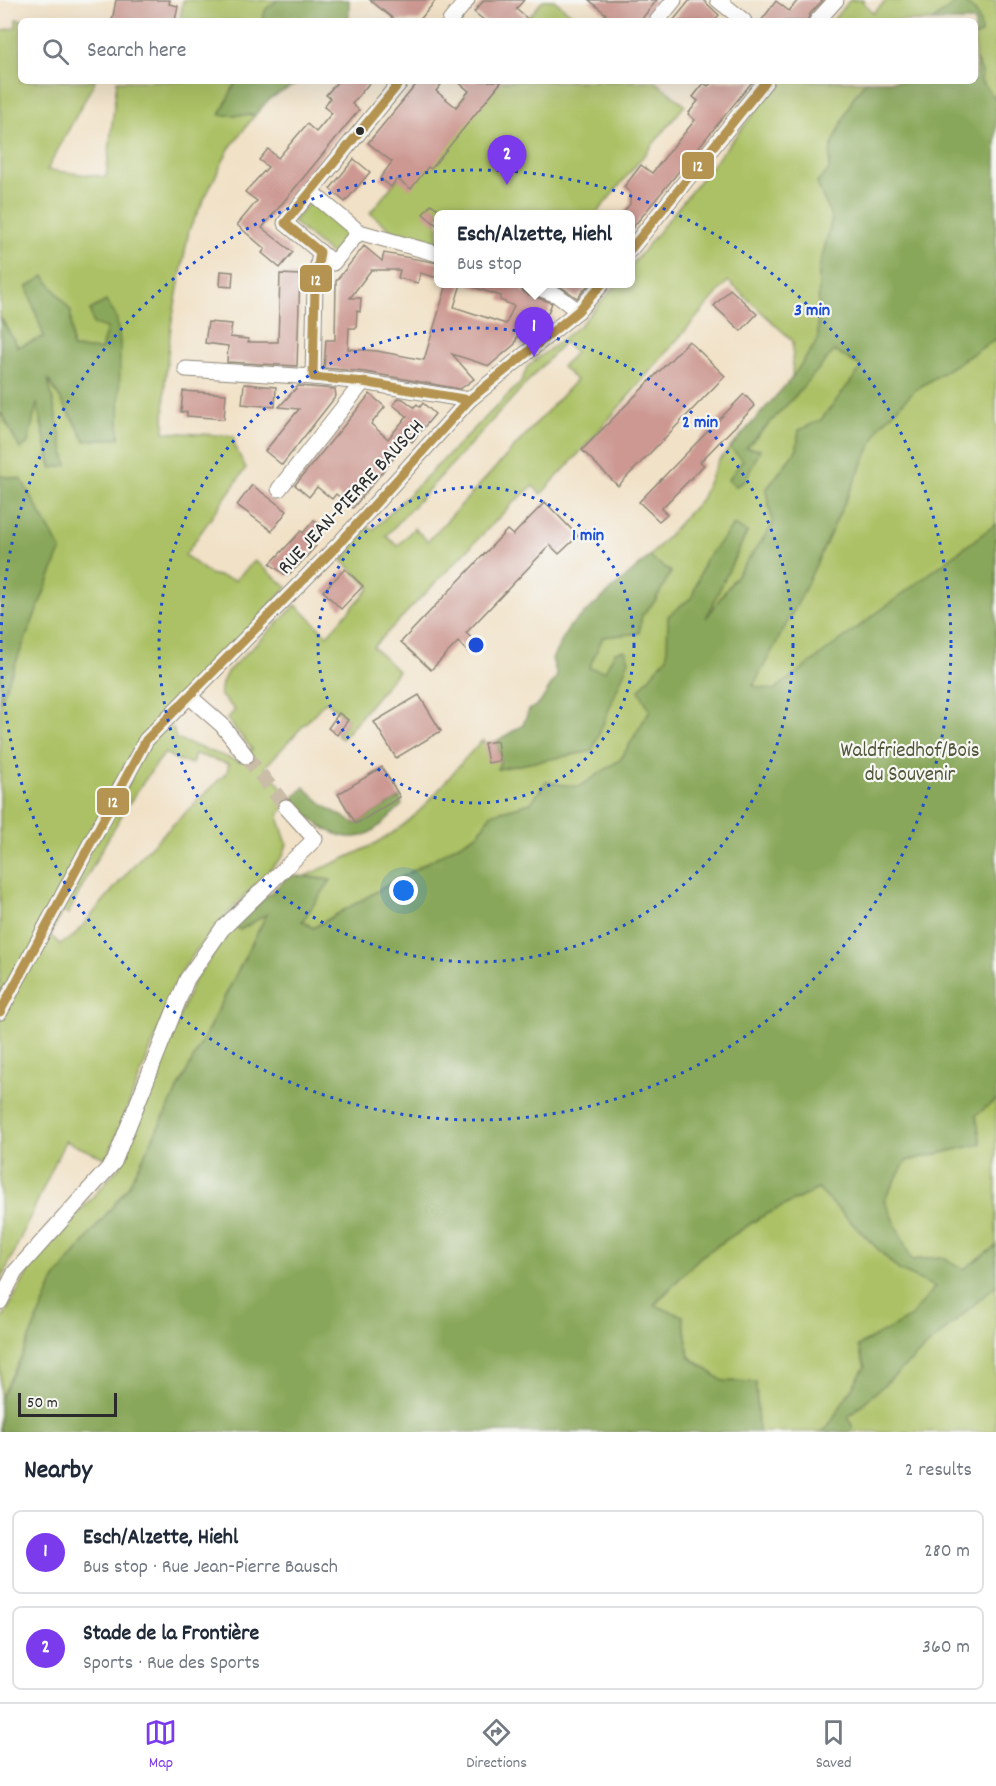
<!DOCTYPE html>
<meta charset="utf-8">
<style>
:root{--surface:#fff;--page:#f6f6f7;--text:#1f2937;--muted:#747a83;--line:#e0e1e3;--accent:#7c3aed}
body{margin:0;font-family:Dekko,sans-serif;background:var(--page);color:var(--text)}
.scale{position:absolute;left:18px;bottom:15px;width:99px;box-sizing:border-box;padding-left:6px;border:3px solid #2b2b2b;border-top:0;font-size:16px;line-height:21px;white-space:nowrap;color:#2b2b2b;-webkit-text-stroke:4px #f6f6f2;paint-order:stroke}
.you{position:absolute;left:404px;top:891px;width:21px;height:21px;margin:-15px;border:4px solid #fff;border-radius:50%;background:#1a73e8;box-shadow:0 0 0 9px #1a73e833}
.badge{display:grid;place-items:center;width:39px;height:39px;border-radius:50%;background:var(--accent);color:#fff;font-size:20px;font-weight:700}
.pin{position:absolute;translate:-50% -50px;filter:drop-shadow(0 2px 3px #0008)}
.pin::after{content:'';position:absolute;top:32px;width:21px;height:18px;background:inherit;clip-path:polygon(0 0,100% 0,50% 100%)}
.popup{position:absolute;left:434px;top:210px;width:201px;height:78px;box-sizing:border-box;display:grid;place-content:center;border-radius:9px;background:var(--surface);filter:drop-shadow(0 2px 4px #0005);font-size:20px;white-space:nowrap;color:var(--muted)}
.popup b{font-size:22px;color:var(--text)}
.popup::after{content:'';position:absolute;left:50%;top:100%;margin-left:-12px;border:12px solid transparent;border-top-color:var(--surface)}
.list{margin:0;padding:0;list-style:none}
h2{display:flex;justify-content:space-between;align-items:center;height:78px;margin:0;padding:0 24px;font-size:26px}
h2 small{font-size:20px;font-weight:400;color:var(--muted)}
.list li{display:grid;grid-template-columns:39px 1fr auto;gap:18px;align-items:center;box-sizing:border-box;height:84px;margin:0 12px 12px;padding:0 12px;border:2px solid var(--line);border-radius:9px}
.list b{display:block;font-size:22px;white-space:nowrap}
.list p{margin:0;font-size:20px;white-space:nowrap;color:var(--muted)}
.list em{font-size:20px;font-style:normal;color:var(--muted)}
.icon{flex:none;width:33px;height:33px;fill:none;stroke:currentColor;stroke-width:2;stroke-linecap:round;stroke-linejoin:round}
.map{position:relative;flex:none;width:996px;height:1432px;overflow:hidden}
.search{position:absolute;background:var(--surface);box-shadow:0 6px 24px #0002;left:18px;right:18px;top:18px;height:66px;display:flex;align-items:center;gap:15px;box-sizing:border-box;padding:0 21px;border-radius:9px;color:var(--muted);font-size:22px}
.sheet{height:270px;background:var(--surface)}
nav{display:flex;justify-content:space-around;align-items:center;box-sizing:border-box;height:84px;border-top:2px solid var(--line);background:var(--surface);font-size:16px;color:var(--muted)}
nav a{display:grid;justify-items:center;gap:3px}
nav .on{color:var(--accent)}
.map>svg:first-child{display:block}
.green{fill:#acc165;stroke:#6c7648;stroke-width:1.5;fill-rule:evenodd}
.forest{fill:#89a75a;stroke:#5a6942;stroke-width:1.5}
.building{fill:#cc9891}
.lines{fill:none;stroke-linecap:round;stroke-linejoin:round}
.minor-tunnel{stroke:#c9bda7;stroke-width:15;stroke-dasharray:15 8;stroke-linecap:butt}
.minor-casing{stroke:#8e8678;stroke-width:17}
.minor{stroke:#fff;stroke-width:15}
.bus-1-casing{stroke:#f6f6f2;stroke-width:14}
.bus-1{stroke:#b59451;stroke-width:9}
.ring{fill:none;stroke:#1d4ed8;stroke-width:3;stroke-dasharray:3 6}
.bus-dot{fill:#2b2b2b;stroke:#f6f6f2;stroke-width:2}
.labels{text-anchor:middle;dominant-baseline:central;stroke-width:4.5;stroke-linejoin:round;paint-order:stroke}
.street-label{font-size:21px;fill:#2b2b2b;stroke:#f6f6f2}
.park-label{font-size:21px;fill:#52583c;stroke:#f6f6f2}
.centre{fill:#1d4ed8;stroke:#f6f6f2;stroke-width:3}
.ring-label{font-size:18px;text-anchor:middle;font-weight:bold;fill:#1d4ed8;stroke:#f6f6f2;stroke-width:4.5;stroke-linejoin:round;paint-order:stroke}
.line-badge{stroke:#f6f6f2;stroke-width:2}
.badge-label{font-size:16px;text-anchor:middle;font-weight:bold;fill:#fff}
</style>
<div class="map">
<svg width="996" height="1432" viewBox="0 0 996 1432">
<rect width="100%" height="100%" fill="#f6f6f2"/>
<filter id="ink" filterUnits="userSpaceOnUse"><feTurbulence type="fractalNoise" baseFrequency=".0167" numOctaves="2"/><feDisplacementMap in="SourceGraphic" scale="12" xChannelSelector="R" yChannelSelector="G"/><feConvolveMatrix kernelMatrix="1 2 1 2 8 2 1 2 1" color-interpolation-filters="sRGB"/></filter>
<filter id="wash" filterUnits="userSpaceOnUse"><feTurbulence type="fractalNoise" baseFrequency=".008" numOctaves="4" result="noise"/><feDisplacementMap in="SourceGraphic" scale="24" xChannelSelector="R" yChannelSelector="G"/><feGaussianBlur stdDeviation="1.35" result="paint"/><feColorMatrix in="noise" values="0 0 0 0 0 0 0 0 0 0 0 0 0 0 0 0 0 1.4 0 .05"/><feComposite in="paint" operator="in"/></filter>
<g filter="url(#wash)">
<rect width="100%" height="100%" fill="#f1e1c6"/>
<g class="green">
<polygon points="183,0 278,0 266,9 262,21 180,21"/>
<polygon points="543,0 554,0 580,21 526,21"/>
<polygon points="850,0 864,0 863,2 873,13 887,0 959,0 932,21 832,21"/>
<path d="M961,0H996V102C993,93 985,89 981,82C974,69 975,52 975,37L981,33L975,11Z"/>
<path d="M16,19L28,21H21V81H95L47,170L106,177L117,81H239L235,84L220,115H255L229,149L189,230L171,326L165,382L164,432L234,436L235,447L246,468L185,555L210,574L235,580L255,561L287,587L146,740L173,727L176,739L240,762L252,749L227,719L235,710L220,695L222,683L227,672L296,605L327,635L370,588L342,560L353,549L350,544L366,527L374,529L522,381L527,367L580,325L617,284H630V267L780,81H866L853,98L831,148L829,170L817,183L832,219L819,269L818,340L792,379L793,341L728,281L582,450L543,492L541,494L533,486L513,503L373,647L398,671L342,739L337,735L348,720L326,701L265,767L292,800L280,813L279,820L287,844L283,856C248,893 210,928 182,971L107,1159L65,1141L0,1283V702L61,550L21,479L0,476V415L1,414L20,448L28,443L36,401L51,468L48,377L85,441L107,328L101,350L72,348L71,311L27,287L44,337L18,347L0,317V31L16,27ZM564,342L575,352L562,367L576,380L428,541L414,528L398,546L386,536ZM165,753L175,759L192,764L195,754L229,764L227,772L144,853L73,937L60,944L50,935L62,912L68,914C97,857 125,803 165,753Z"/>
<polygon points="477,81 655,81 685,105 596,214 438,214 438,247 396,234 370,213"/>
<polygon points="312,199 352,233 333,256 293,222"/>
<polygon points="996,339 996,524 774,690 753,686 801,597 880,426 915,390"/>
<path d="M834,350L863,367L821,420L799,430L797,449L766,490L773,525L703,622L747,533L705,560L692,597L668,616L667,657L639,690L650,710L621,759L579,787L546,782L531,803L491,814L479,833L313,928L302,921L331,880L305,876C344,858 383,845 415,815C440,792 458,763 483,740L485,743L497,741L500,761L498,769L592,751L625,651L615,652L605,671L588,669L603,637L639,633L642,615L655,601L671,572L649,557L701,499L718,461L730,448L744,460L759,449L746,448L797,394Z"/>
<polygon points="267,913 128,1187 54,1280 22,1356 0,1398 0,1323 32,1265 121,1165 193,982 234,926 240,930"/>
<polygon points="996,1100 996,1246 964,1269 941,1257 912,1260 884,1200 906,1161 981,1144 975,1115"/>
<polygon points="818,1189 899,1270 936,1287 911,1317 858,1346 865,1367 827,1428 821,1432 758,1432 756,1382 723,1381 689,1356 683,1316 654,1306 700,1257 759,1218"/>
<polygon points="996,1285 996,1432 849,1432 853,1428 848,1417"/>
</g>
<g class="forest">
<polygon points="278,0 349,0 349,21 262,21 266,9"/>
<path d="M959,0C975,7 981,16 981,33L975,37V21H932Z"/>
<polygon points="976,60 982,72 981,81 994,97 996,102 996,339 915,390 880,426 801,597 753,686 774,690 996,524 996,1100 976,1115 981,1144 906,1161 884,1200 912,1260 941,1257 964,1269 996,1246 996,1285 848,1417 853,1428 849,1432 821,1432 827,1428 865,1367 858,1346 911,1317 935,1287 899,1270 818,1189 759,1218 700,1257 654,1305 683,1316 689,1357 723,1381 756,1382 758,1432 0,1432 0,1398 22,1356 54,1280 128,1187 267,914 240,930 234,926 290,875 331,880 302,921 313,928 479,833 491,814 531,803 546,782 579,787 621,759 650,710 639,690 667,657 668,616 692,597 705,560 734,525 747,532 706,618 773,525 766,490 797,449 799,430 821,420 862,367 834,351 797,394 746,448 760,450 745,481 736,486 728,480 743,460 730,448 791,379 818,340 819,269 832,219 817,183 829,170 831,148 853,98 866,81 975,81"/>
<polygon points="239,81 301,81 269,99 255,115 220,115 235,84"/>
<polygon points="44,276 71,311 72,348 101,350 107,328 93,324 90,310 106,301 116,316 120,341 119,438 86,441 48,379 67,465 52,468 37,403 28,443 20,449 2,414 0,415 0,317 18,347 44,337 27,287"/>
<polygon points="0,476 21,479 61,550 0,702"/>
<polygon points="649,557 671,572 655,601 642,615 639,633 603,637 589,668 605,671 615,652 625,650 629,660 592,751 498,769 500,761 497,741 523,725 529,710 540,703 557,676 552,659 569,627"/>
<path d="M304,787L326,807L356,824L400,797L402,805C392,814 381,827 369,833C340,848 311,820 292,800Z"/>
</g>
<g id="blocks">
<g class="building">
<polygon points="116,0 170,0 169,4 178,6 175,21 112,21"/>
<polygon points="370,0 436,0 419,21 396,21"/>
<polygon points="484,0 524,0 516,9 530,21 485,21 474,12"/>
<polygon points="589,0 657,0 640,21 600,21 606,14"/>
<polygon points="690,0 703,0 719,15 714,21 673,21"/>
<polygon points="798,0 823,0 810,14 807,21 761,21 776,1 789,11"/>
<polygon points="338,81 371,81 352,104 359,110 262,228 293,252 280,268 262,253 265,249 237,225 257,201 245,192 268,167 259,160 268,149 278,158 307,124 316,132 332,113 324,107 330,98 326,95"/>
<polygon points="419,81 444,81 436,91 456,107 469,91 457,81 502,81 431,169 428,167 411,189 397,179 391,187 380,178 392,162 368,143"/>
<polygon points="713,81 753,81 630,231 630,214 622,214 630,204 630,192 624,187 641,165 652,173 695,120 688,114 698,101 693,97 704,83 708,86"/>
<polygon points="354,159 370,172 345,202 330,189"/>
<polygon points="431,204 438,209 438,226 423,214"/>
<polygon points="364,246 382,261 384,253 438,263 438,278 420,273 418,283 398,278 400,270 371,270 350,298 361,298 360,312 357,311 356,328 349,328 348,349 377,351 424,360 447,284 461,284 454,307 506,324 514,306 500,300 501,296 470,286 470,284 511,284 519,287 525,293 552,303 548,313 533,323 523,318 515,344 489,366 452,354 474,379 460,389 365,372 324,368 326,340 335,340 336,281"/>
<polygon points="221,271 233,272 232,287 220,286"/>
<polygon points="280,274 300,275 297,366 227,362 228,346 205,343 208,322 232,324 230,337 248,339 248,342 278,342"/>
<polygon points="557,284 589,284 577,298"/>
<polygon points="730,289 757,314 741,331 714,306"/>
<polygon points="689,341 725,376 618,486 582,450"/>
<polygon points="244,384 276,387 275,407 242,404"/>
<polygon points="298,386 335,389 336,396 282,465 265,451 299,409 279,407"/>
<polygon points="183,391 226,394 224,419 187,416 187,412 181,412"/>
<polygon points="370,394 385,407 371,424 388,439 407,416 393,405 399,398 403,399 414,407 417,404 420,407 423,403 435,414 412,442 409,439 353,508 336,494 332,499 317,487 309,497 295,485"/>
<polygon points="744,394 755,406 700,462 704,465 661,509 667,514 659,521 639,502"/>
<polygon points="252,485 287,511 272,531 237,505"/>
<polygon points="545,502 578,536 559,554 550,545 466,633 479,645 470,654 458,642 431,670 401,642 507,530 513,535"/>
<polygon points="314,520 323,528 311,541 316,546 297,567 287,576 270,564 301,531 303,533"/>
<polygon points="345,569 363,586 341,609 323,591"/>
<polygon points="419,695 441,731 396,758 374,722"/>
<polygon points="339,713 348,720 337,735 328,728"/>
<polygon points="497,741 500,761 488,763 484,743"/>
<polygon points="382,767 400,797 356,824 338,794"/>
</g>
</g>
</g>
<g filter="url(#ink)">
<use href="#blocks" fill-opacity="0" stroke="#8e8678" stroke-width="1.5"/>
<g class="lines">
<polyline class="minor-tunnel" points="246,756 286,807"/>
<g class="minor-casing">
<g id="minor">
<polyline points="718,0 744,21"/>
<polyline points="450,21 467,0"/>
<polyline points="657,21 674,0"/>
<polyline points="817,21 836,0"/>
<polyline points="311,192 359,232 438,254"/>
<polyline points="359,232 333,263 285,223 401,81"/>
<polyline points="630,250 766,81"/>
<polyline points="528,284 557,295 578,311"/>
<polyline points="186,369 313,377 363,382 469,400"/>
<polyline points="313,377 315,285 320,252"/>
<polyline points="279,489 363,382"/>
<polyline points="189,696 222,725 246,756"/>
<polyline points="0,1012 146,740 338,545 469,400 578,311 602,284"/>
<polyline points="0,1302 15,1272 114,1162 187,979 222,929 315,839 286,807"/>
</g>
</g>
<use href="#minor" class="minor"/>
<g class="bus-1-casing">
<g id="bus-1">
<polyline points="401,81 285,223 320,252 315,285 313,377 363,382 469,400"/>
<polyline points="630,250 766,81"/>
<polyline points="0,1012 146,740 338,545 469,400 578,311 602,284"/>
</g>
</g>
<use href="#bus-1" class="bus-1"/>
</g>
</g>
<g class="ring">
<circle cx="476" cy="645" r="158"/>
<circle cx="476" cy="645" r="317"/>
<circle cx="476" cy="645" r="475"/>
</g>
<circle class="bus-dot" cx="360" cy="131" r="5"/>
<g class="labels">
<g class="street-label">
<text transform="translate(352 498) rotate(-47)">RUE JEAN-PIERRE BAUSCH</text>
</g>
<g class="park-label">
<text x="910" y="752">Waldfriedhof/Bois<tspan x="910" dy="24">du Souvenir</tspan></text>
</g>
</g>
<circle cx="476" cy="645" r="9" class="centre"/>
<g class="ring-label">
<text x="812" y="315">3 min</text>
<text x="700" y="427">2 min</text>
<text x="588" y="540">1 min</text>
</g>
<g class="line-badge">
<rect x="681" y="151" width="34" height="29" rx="6" fill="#b59451"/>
<rect x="299" y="264" width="34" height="29" rx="6" fill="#b59451"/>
<rect x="96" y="787" width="34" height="29" rx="6" fill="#b59451"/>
</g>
<g class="badge-label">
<text x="698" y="171">12</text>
<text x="316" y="285">12</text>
<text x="113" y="807">12</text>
</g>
</svg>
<div class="scale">50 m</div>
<div class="you"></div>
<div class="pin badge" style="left:534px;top:357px">1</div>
<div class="popup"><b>Esch/Alzette, Hiehl</b>Bus stop</div>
<div class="pin badge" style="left:507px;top:185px">2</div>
<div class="search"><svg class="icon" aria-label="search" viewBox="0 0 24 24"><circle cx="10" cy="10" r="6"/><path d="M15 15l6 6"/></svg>Search here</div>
</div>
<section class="sheet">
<h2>Nearby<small>2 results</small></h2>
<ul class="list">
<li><span class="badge">1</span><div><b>Esch/Alzette, Hiehl</b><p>Bus stop · Rue Jean-Pierre Bausch</p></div><em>280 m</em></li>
<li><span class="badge">2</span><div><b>Stade de la Frontière</b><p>Sports · Rue des Sports</p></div><em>360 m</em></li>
</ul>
</section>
<nav>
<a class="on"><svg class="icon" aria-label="map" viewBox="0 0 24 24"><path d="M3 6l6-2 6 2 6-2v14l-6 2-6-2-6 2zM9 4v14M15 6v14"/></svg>Map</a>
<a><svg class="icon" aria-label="directions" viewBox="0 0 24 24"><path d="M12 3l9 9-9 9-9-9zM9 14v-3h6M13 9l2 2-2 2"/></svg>Directions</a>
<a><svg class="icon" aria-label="saved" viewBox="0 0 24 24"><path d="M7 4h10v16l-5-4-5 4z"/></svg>Saved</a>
</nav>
